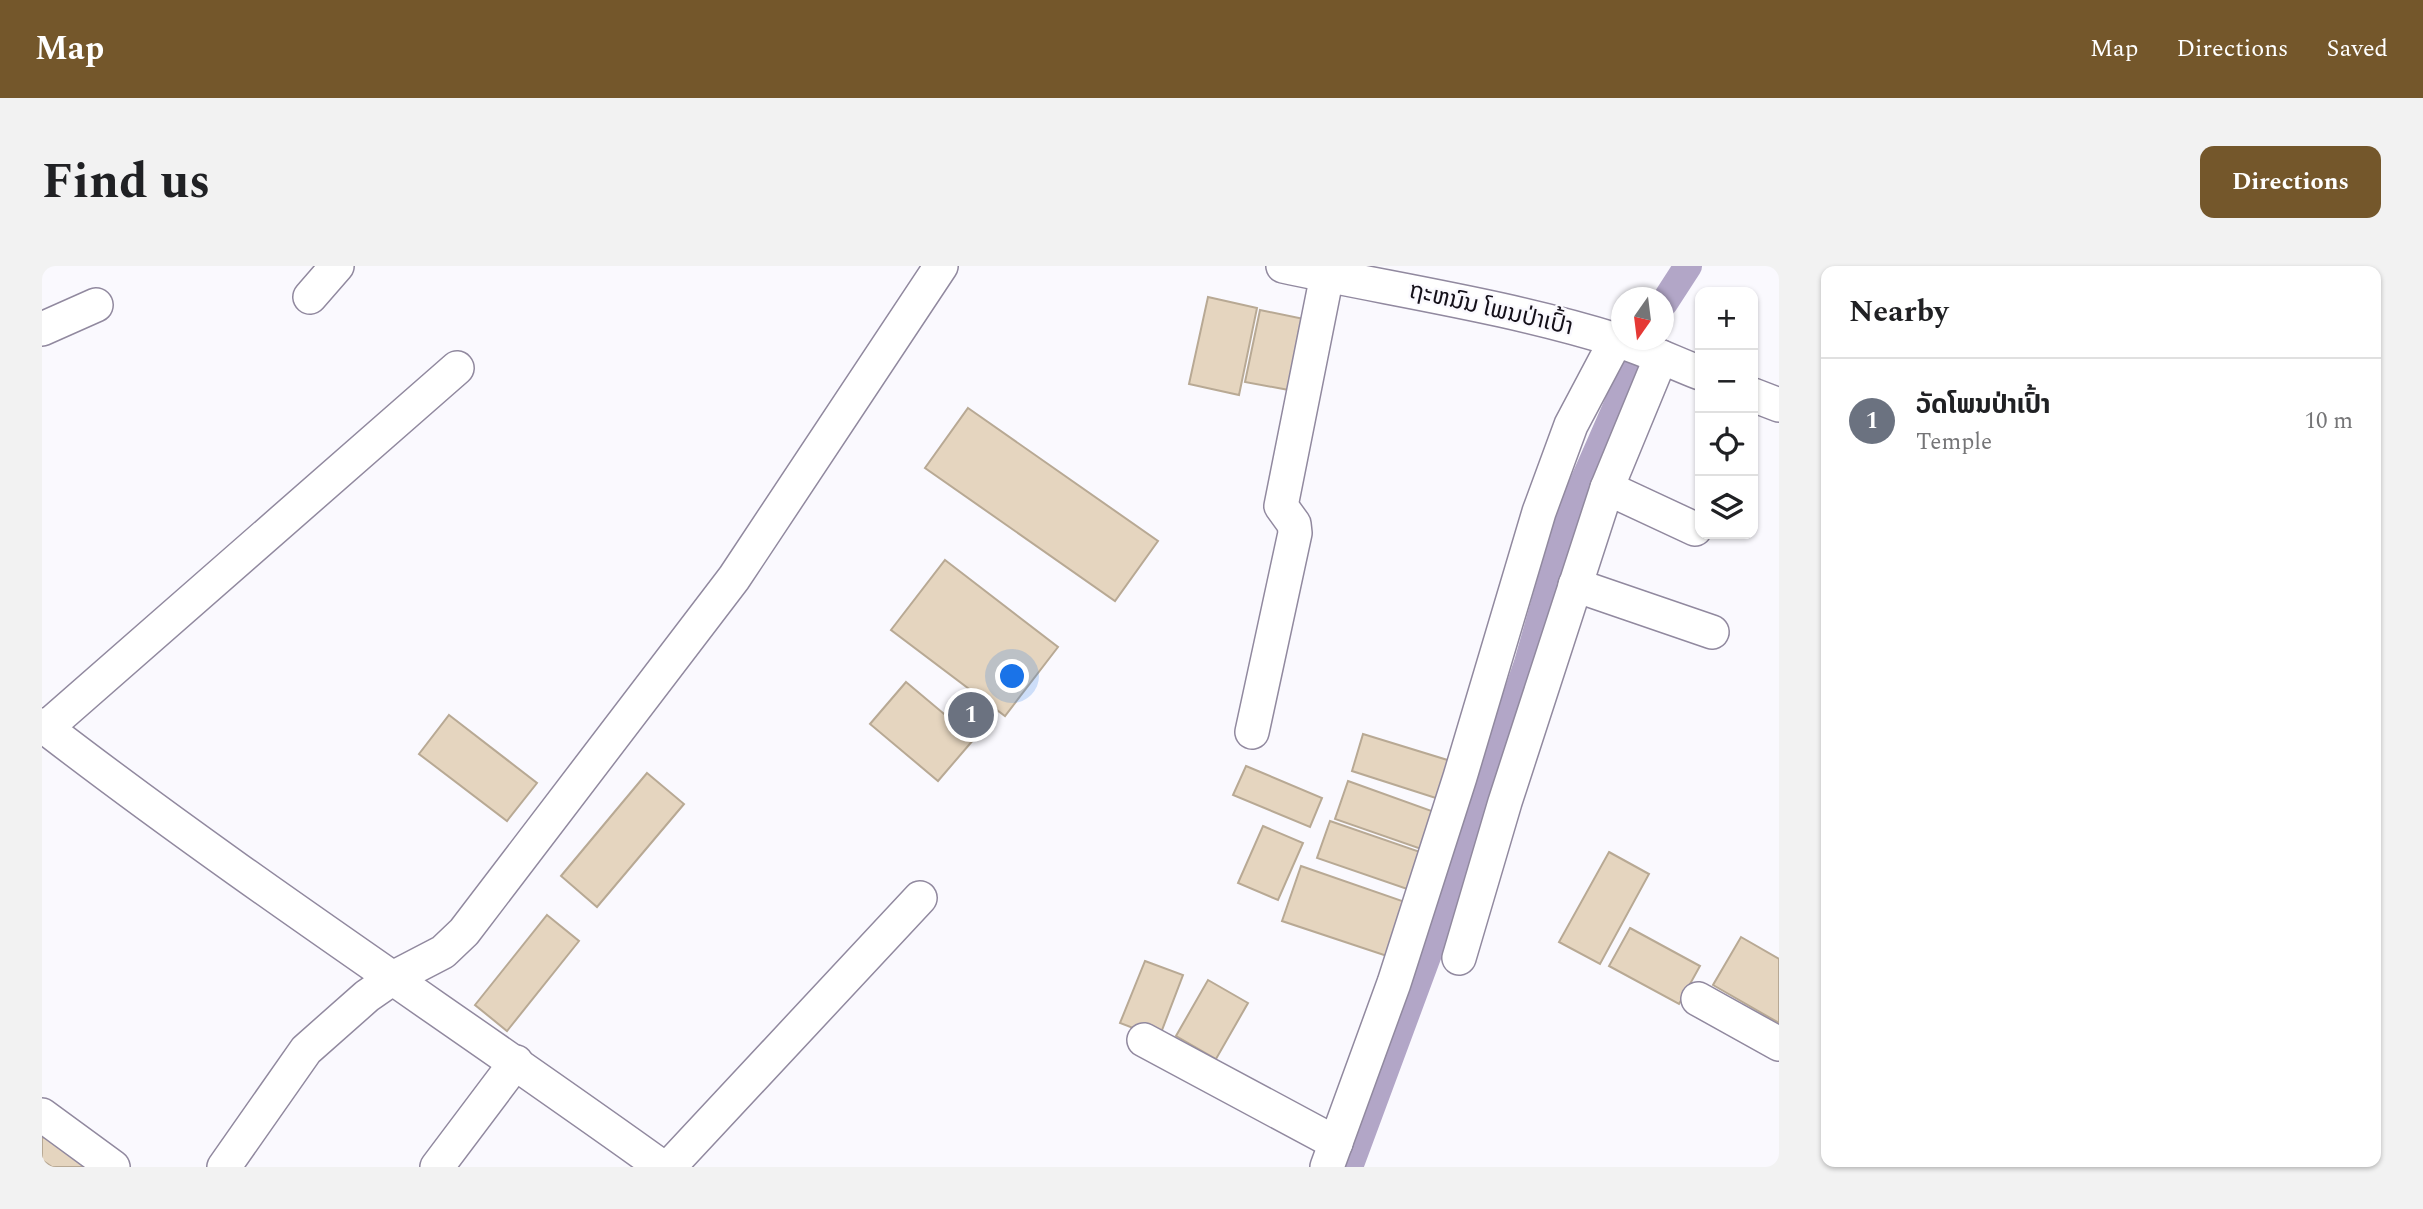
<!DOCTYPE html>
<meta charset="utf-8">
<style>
:root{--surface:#fff;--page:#f2f2f2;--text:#202124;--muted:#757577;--line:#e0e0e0;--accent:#74572b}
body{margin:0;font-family:Spectral,"Noto Sans Lao",serif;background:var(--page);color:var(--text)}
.controls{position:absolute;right:21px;top:21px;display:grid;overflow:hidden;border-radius:14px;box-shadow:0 2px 5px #0004}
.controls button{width:63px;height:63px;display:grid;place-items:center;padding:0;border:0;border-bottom:2px solid var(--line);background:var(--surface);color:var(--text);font:35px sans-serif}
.compass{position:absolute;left:1569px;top:21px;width:63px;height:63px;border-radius:50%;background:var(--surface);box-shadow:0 2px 5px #0004;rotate:194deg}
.you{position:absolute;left:971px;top:411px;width:24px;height:24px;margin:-18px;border:5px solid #fff;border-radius:50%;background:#1a73e8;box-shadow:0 0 0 10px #1a73e833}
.badge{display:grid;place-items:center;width:46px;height:46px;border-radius:50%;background:var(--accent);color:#fff;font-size:23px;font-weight:700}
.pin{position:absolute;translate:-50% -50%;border:4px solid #fff;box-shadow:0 2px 7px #0006}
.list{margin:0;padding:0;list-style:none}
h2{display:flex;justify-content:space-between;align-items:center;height:91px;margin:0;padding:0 28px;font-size:30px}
h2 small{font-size:23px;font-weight:400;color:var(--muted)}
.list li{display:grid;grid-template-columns:46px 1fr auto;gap:21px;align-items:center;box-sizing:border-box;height:126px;padding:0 28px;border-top:2px solid var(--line)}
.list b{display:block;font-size:26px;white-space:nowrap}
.list p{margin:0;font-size:23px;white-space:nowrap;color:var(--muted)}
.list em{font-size:23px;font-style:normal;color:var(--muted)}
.icon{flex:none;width:38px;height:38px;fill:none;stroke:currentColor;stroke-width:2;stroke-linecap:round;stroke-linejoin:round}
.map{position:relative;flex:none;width:1737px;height:901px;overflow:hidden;border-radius:14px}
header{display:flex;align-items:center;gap:42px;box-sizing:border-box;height:98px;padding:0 35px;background:var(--accent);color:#fff}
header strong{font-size:33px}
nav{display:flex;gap:38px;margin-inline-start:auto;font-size:24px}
.intro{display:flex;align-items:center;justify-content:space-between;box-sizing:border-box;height:168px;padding:0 42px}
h1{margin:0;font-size:49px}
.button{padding:18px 32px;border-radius:14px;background:var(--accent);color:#fff;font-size:24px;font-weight:700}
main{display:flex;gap:42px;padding:0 42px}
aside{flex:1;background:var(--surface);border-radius:14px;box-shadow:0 2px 5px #0004}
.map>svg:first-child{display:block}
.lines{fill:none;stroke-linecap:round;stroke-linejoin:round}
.canal{stroke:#b2a6c7;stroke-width:28}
.building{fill:#e5d5bf;stroke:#b8a994;stroke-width:2}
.minor-casing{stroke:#91899f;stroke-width:36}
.minor{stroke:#fff;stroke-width:33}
.labels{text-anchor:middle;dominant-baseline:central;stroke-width:5;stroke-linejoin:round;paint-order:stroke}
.street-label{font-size:24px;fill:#141019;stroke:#faf9fe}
</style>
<header>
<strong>Map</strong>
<nav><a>Map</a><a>Directions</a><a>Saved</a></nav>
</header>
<div class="intro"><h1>Find us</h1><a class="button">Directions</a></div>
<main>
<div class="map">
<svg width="1737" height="901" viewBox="0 0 1737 901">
<rect width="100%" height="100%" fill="#faf9fe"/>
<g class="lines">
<g class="canal">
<polyline points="1622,37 1646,0"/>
<polyline points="1307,901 1403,642 1486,397 1529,245 1604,74"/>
</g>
</g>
<g class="building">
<polygon points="1166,31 1215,42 1197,129 1147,118"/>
<polygon points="1218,44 1262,53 1247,124 1203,116"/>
<polygon points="926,142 1116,275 1073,335 883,202"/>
<polygon points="903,294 1016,381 963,450 849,364"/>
<polygon points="864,416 932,473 896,515 828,458"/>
<polygon points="407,449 495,517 465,555 377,488"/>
<polygon points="1321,468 1412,496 1400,534 1310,505"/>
<polygon points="1204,500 1280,532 1268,561 1191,529"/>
<polygon points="605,507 642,538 555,641 519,610"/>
<polygon points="1306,515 1398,548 1385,585 1293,553"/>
<polygon points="1288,555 1384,588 1371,625 1275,592"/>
<polygon points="1221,560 1261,577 1236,634 1196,617"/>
<polygon points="1567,586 1607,608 1558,698 1517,676"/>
<polygon points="1259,600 1366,637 1348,691 1240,655"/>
<polygon points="505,649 537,675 465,765 433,739"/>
<polygon points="1588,662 1658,700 1637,738 1567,700"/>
<polygon points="1699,671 1737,693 1737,757 1671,719"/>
<polygon points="1103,695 1141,709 1117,772 1078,757"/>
<polygon points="1166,714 1206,737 1174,793 1134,770"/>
<polygon points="6,865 54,901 10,901 0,894 0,873"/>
</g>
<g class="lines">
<g class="minor-casing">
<g id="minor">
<path d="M1241,0C1352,24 1465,40 1574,74C1603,83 1630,96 1658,107"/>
<polyline points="268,31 295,0"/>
<polyline points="0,63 54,39"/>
<polyline points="1711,129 1737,139"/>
<polyline points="1565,222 1653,263"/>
<polyline points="1533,319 1670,366"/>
<path d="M0,459C201,614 414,753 620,901"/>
<polyline points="4,462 415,102"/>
<polyline points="1210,466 1253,267 1252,258 1239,240 1285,9"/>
<polyline points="1417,692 1463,536 1565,222 1619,91"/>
<polyline points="1656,733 1737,778"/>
<polyline points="1102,774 1294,877"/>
<polyline points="0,849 71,901"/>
<polyline points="182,901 264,784 325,730 351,712 401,686 422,666 692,312 899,0"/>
<polyline points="395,901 474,796"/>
<polyline points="627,901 878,632"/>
<polyline points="1285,901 1352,717 1418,511 1497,246 1529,159 1574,74"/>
</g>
</g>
<use href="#minor" class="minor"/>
</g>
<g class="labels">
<g class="street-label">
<text transform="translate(1449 43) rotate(13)">ຖະຫນົນ ໂພນປ່າເປົ້າ</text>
</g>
</g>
</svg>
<div class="controls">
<button>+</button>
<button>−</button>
<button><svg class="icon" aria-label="locate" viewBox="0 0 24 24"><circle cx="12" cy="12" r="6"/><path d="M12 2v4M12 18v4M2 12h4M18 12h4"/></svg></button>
<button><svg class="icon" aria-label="layers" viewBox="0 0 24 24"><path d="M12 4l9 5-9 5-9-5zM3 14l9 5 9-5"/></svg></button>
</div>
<svg class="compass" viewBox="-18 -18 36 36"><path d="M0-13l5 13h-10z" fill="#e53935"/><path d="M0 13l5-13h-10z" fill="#757577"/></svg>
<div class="you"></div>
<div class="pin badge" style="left:929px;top:449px;background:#6b7280">1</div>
</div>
<aside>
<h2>Nearby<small></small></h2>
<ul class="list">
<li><span class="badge" style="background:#6b7280">1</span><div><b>ວັດໂພນປ່າເປົ້າ</b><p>Temple</p></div><em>10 m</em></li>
</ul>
</aside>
</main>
